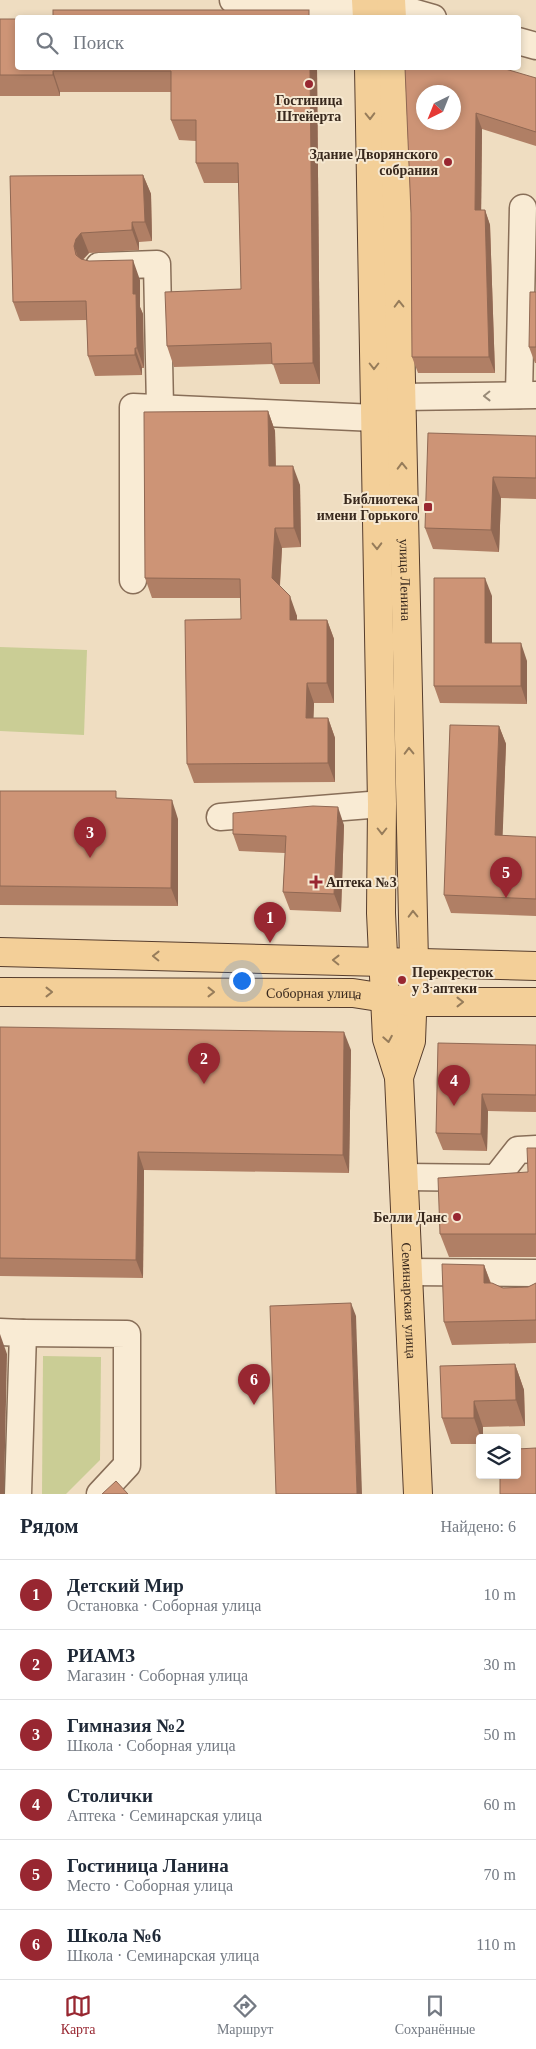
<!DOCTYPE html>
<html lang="ru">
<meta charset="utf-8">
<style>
:root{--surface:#fff;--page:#f6f6f7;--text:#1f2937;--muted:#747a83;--line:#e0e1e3;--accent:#982731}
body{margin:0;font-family:"Times New Roman",serif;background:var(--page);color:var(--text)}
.controls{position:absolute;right:15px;bottom:15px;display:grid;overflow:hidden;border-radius:5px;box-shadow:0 2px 8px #0003}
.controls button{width:45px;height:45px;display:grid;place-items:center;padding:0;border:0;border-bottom:1px solid var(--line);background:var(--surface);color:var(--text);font:25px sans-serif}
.compass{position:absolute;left:416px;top:85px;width:45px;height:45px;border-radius:50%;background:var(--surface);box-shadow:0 2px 8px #0003;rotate:223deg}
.you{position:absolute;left:241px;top:980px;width:18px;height:18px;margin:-12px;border:4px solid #fff;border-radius:50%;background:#1a73e8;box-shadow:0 0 0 8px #1a73e833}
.badge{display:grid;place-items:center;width:32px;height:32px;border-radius:50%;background:var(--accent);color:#fff;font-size:16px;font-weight:700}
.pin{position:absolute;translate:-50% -41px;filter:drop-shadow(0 1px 2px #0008)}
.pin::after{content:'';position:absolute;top:26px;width:18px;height:15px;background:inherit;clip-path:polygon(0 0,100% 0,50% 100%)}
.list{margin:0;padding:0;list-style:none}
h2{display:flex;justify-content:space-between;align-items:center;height:65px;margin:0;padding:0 20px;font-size:21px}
h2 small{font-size:16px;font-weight:400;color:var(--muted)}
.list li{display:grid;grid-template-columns:32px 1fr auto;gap:15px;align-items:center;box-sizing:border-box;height:70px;padding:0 20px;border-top:1px solid var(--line)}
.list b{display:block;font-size:19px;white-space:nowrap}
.list p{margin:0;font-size:16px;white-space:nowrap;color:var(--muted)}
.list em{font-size:16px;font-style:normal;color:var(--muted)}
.icon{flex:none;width:28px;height:28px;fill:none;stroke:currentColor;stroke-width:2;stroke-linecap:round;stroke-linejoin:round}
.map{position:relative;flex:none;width:536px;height:1494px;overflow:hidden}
.search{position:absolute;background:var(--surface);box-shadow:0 2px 8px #0003;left:15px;right:15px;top:15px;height:55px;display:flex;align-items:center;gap:12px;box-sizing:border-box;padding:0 18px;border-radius:5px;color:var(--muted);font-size:19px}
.sheet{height:485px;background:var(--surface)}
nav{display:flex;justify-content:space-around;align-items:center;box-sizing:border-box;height:70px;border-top:1px solid var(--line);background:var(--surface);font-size:14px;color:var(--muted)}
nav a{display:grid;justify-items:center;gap:2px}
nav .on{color:var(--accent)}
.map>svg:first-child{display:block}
.grass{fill:#cacd95}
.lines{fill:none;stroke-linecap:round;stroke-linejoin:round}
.minor-casing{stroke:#886e58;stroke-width:29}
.major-casing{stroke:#563d2d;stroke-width:30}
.minor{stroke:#f9ebd4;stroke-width:26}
.major{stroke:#f3cf98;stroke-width:28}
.wall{fill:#b07f65}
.shaded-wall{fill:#906853}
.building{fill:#cd9476;stroke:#906853;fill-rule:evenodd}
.oneway{stroke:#967c5a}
.oneway2{stroke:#988a78}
.poi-dot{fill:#982731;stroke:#f6e8d1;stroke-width:2}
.labels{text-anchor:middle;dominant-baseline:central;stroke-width:4;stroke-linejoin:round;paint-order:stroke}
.poi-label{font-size:14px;font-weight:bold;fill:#38281d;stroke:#f6e8d1;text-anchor:end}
.street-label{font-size:14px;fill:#38281d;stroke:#f6e8d1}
</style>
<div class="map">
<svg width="536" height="1494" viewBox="0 0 536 1494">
<rect width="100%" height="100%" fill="#efddc1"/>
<g class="grass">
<polygon points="0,647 87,650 84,735 0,731"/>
<polygon points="43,1356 101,1357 100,1460 66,1494 42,1494"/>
</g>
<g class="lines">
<g class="minor-casing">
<g id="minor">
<polyline points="233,0 391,6 433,18"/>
<polyline points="518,41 536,46"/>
<polyline points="99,266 157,264 160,407"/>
<polyline points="519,395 523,208"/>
<polyline points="401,397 536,395"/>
<polyline points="133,580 133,407 375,418"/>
<polyline points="220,817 382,804"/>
<polyline points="404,1177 496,1178 518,1150 536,1149"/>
<polyline points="408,1272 536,1273"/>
<polyline points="0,1332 23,1333 18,1494"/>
<polyline points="23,1333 127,1334 127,1465 100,1494"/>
</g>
</g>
<g class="major-casing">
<g id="major">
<polyline points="366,0 367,18"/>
<polyline points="391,0 392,18"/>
<path id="s1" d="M369,68L382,804L381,913L387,1039L399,1077L418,1494"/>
<path id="s2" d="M394,68L414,962L411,1041L399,1077"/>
<polyline points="0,952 536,966"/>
<path id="s3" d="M0,992L353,993L411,1002H536"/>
</g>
</g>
<use href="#minor" class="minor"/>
<use href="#major" class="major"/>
</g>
<g class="wall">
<polygon points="0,19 317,68 320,384 280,384 273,364 174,367 167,346 241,289 239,183 204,183 196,163 196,141 179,140 171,120 171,92 60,92 60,96 0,96"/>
<polygon points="405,68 536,78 536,146 482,129 481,210 485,210 490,225 495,373 418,373 412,357 411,213"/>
<polygon points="143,175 151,194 152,241 139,242 139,250 89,253 83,260 140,280 140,307 143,314 144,368 142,368 142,375 95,376 88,356 87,320 20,321 13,302 10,176"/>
<polygon points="536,292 536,363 535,363 529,347"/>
<polygon points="268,411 275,431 276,466 300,485 301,547 282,548 280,586 297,616 297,620 327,620 334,639 334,703 314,703 313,718 328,718 335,738 335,782 194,783 187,764 241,619 241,598 152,598 145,578"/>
<polygon points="536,436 536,499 501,498 499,552 433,549 425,528"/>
<polygon points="492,596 492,643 527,661 527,704 440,703 434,686"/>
<polygon points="499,726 506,744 502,836 536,837 536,916 451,913 444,895"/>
<polygon points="0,791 119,798 178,819 178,906 0,905"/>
<polygon points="344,825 341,912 290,910 283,892 285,853 239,851 233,834"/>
<polygon points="0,1027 351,1050 349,1173 144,1170 143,1278 0,1276"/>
<polygon points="536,1045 536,1112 488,1111 487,1151 443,1150 436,1133"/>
<polygon points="536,1148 536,1257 449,1257 440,1234 528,1172"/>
<polygon points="484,1265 491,1283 503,1288 528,1287 536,1283 536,1343 452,1345 444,1322"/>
<polygon points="515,1364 524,1390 525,1426 483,1427 483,1438 480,1438 480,1444 451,1444 442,1418"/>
</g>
<g class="shaded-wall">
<polygon points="310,68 317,68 320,384 313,363"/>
<polygon points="53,71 60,92 60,96 53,75"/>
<polygon points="476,113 482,129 481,226 475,210"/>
<polygon points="143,175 151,194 152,241 145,222"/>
<polygon points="485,210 490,225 495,373 489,357"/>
<polygon points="132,222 139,242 139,250 132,230"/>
<polygon points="81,233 89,253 83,259 81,266 84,274 74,246 76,239"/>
<polygon points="133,260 140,280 140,307 143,314 144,368 137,348 133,294"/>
<polygon points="135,348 142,368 142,375 135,355"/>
<polygon points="268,411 275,431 276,485 269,466"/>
<polygon points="293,466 300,485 301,547 294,528"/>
<polygon points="493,477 501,498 499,552 491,530"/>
<polygon points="275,528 282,548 279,598 272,578"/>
<polygon points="485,578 492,596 492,660 485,643"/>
<polygon points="290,596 297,616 297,640 290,620"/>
<polygon points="327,620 334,639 334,703 327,683"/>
<polygon points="521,643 527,661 527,704 521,686"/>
<polygon points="307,683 314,703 313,737 306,718"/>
<polygon points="328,718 335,738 335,782 328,763"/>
<polygon points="499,726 506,744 502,853 495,835"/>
<polygon points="172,800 178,819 178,906 171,888"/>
<polygon points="338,807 344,825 341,912 334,894"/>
<polygon points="344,1032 351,1050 349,1173 343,1155"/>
<polygon points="482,1094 488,1111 487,1151 481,1134"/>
<polygon points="138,1152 144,1170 143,1278 136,1260"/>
<polygon points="484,1265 492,1288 484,1283"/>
<polygon points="351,1303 356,1316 362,1494 357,1494"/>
<polygon points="0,1334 7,1354 4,1494 0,1494"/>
<polygon points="515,1364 524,1390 525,1426 516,1400"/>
<polygon points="474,1401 483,1427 483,1438 481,1438 474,1418"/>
</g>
<g class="building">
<rect x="53" y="10" width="256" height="8"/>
<polygon points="0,19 18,19 18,68 310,68 313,363 272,364 271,343 167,346 165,292 241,289 238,163 196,163 196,120 171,120 171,71 53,71 53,75 0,75"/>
<path d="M405,68H502L536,78V132L476,113L475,210H485L489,357H412L411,213ZM424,92H454V122H424Z"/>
<polygon points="143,175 145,222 132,222 132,230 81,233 76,239 74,246 76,255 81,259 89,261 133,260 133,294 136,294 137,348 135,348 135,355 88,356 86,301 13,302 10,176"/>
<polygon points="530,292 536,292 536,347 529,347"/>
<polygon points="268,411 269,466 293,466 294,528 275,528 272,578 290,596 290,620 327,620 327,683 307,683 306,718 328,718 328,763 187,764 185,620 241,619 240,579 145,578 144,412"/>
<polygon points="428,433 536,436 536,478 493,477 491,530 425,528"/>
<polygon points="434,578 485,578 485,643 521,643 521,686 434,686"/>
<polygon points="450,725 499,726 495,835 536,837 536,899 444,895"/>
<polygon points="0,791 116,791 116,798 172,800 171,888 0,886"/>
<polygon points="313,806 338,807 334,894 283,892 286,836 233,834 233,813"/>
<polygon points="0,1027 344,1032 343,1155 138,1152 136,1260 0,1258"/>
<polygon points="438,1043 536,1045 536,1095 482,1094 481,1134 436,1133"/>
<polygon points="527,1148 536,1148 536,1234 440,1234 438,1178 528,1172"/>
<polygon points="442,1264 484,1265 484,1283 492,1283 503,1288 528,1287 536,1283 536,1320 444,1322"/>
<polygon points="351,1303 357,1494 276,1494 270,1306"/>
<polygon points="515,1364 516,1400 474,1401 474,1418 442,1418 440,1366"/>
<polygon points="536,1448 536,1494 500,1494 500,1475 517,1475 517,1449"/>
<polygon points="116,1481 128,1494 102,1494"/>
</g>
<defs><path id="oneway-chevron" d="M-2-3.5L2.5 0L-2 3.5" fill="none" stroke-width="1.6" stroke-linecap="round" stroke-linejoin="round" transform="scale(1.25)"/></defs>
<g class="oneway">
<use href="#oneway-chevron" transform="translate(370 116) rotate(89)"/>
<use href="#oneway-chevron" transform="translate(399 304) rotate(-91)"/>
<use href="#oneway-chevron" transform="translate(374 366) rotate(90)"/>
<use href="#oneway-chevron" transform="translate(402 466) rotate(-91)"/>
<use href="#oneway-chevron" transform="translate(377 546) rotate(89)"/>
<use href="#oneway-chevron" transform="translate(409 751) rotate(-91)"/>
<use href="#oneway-chevron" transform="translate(382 831) rotate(90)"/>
<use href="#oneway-chevron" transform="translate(413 914) rotate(-91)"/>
<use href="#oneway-chevron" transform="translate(156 956) rotate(-179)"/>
<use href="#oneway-chevron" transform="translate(336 960) rotate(-179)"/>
<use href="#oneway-chevron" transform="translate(49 992)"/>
<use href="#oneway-chevron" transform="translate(211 992)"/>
<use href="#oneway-chevron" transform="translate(460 1002)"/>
<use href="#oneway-chevron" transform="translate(388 1039) rotate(80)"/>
</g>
<use class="oneway2" href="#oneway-chevron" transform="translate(487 396) rotate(179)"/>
<g class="poi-dot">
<circle cx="309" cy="84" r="5"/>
<circle cx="448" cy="162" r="5"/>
<rect x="423" y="502" width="10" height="10" rx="2.5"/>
<path d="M313.5 874.5h5v5h5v5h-5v5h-5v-5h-5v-5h5z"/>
<circle cx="402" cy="980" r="5"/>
<circle cx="457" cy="1217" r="5"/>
</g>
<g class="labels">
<g class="poi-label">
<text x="309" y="100" text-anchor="middle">Гостиница<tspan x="309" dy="16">Штейерта</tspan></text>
<text x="438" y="154">Здание Дворянского<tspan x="438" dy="16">собрания</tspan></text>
<text x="418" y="499">Библиотека<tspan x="418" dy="16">имени Горького</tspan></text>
<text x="326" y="882" text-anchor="start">Аптека №3</text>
<text x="412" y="972" text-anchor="start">Перекресток<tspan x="412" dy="16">у 3 аптеки</tspan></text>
<text x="447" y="1217">Белли Данс</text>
</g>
<g class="street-label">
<text stroke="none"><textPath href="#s2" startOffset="512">улица Ленина</textPath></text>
<text stroke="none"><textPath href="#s3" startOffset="314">Соборная улица</textPath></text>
<text stroke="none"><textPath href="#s1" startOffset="1235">Семинарская улица</textPath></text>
</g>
</g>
</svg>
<div class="controls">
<button><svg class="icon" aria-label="layers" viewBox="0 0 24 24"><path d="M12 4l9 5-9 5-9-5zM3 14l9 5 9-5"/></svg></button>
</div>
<svg class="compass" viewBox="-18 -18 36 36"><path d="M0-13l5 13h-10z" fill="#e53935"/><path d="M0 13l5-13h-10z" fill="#747a83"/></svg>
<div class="you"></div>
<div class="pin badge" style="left:270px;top:943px">1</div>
<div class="pin badge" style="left:204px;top:1084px">2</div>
<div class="pin badge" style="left:90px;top:858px">3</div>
<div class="pin badge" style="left:454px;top:1106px">4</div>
<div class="pin badge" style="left:506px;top:898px">5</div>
<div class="pin badge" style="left:254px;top:1405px">6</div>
<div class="search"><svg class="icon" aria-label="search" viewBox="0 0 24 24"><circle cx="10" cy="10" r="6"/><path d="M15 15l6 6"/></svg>Поиск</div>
</div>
<section class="sheet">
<h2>Рядом<small>Найдено: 6</small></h2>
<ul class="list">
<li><span class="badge">1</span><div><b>Детский Мир</b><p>Остановка · Соборная улица</p></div><em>10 m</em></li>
<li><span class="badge">2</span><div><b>РИАМЗ</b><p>Магазин · Соборная улица</p></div><em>30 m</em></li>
<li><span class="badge">3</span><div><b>Гимназия №2</b><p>Школа · Соборная улица</p></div><em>50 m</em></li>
<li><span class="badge">4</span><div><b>Столички</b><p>Аптека · Семинарская улица</p></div><em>60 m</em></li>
<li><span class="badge">5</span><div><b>Гостиница Ланина</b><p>Место · Соборная улица</p></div><em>70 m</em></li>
<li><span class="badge">6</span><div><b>Школа №6</b><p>Школа · Семинарская улица</p></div><em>110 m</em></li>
</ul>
</section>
<nav>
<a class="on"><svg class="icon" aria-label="map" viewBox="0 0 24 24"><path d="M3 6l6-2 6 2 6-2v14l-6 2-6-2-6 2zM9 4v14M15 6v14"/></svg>Карта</a>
<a><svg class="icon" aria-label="directions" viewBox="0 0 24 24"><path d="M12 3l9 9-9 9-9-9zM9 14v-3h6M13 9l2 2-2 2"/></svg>Маршрут</a>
<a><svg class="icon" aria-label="saved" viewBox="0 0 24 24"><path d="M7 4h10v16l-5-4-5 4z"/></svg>Сохранённые</a>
</nav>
